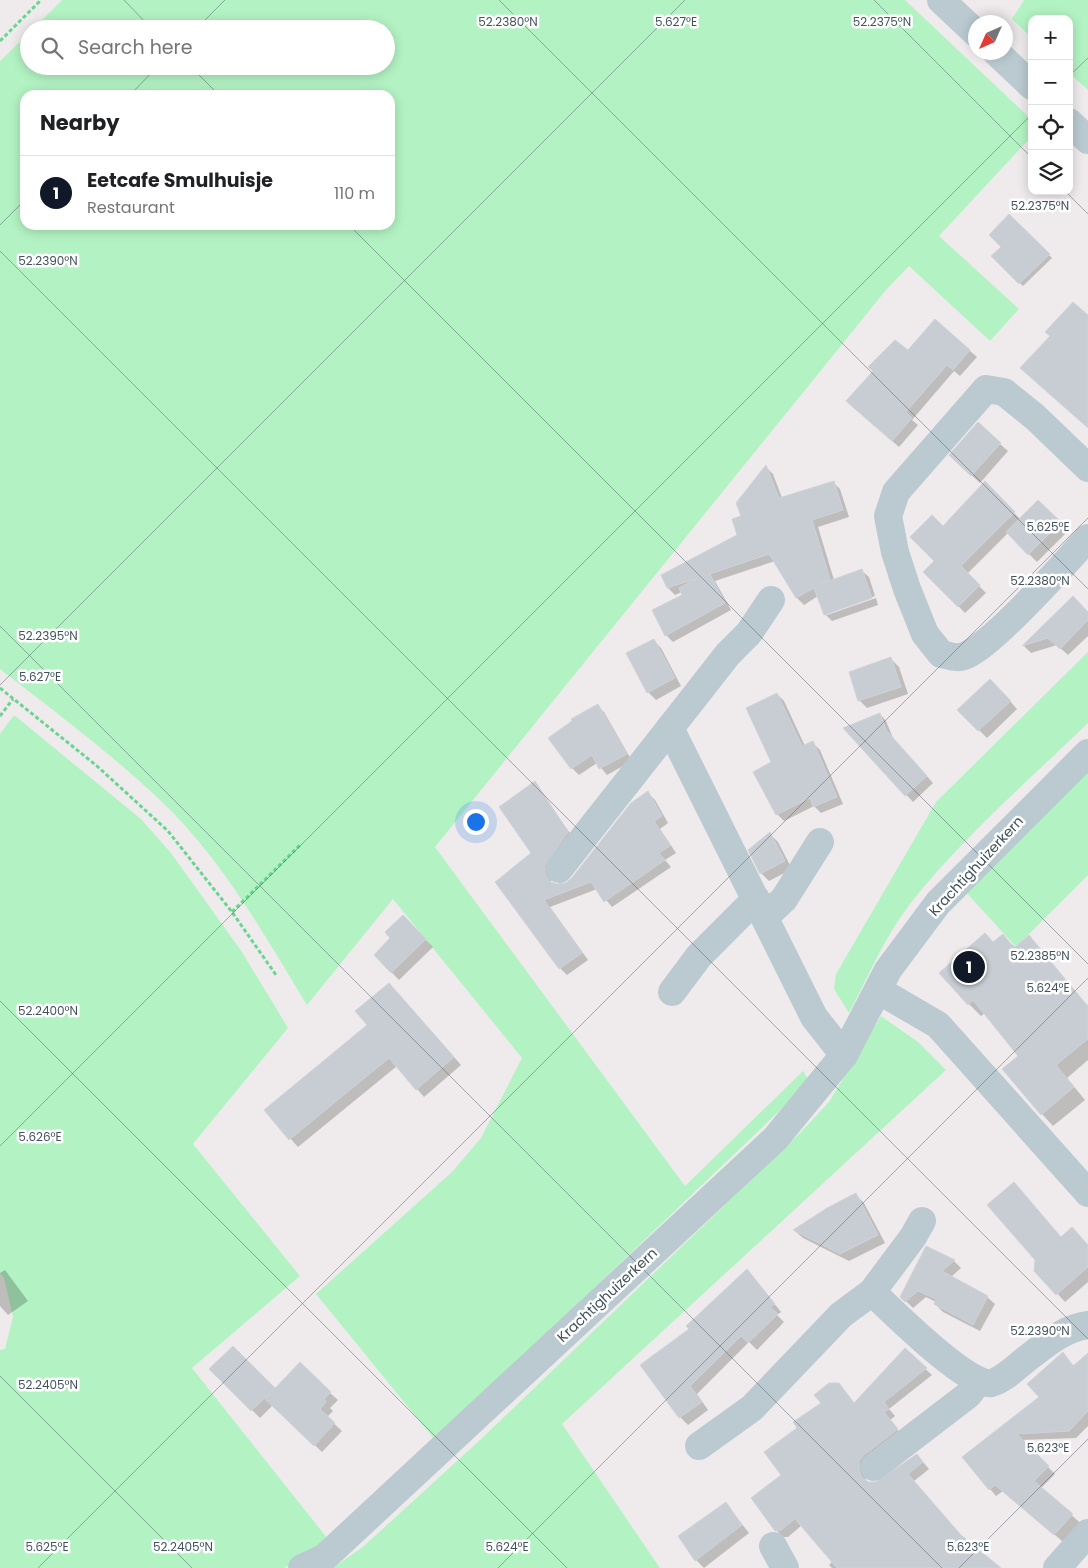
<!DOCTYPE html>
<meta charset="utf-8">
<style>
:root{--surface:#fff;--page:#f2f2f2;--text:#202124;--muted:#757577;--line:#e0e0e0;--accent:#111827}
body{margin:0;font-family:Poppins,sans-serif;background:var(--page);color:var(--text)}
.controls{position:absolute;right:15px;top:15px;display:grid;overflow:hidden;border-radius:10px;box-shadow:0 2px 12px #0003}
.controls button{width:45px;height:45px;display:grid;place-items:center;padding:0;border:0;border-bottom:1px solid var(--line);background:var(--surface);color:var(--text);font:25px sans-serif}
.compass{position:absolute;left:968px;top:15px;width:45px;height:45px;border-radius:50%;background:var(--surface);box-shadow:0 2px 12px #0003;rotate:225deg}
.you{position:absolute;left:475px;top:821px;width:18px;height:18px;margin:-12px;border:4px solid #fff;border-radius:50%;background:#1a73e8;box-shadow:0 0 0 8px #1a73e833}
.badge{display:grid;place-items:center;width:32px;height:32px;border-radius:50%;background:var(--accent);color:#fff;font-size:16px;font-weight:700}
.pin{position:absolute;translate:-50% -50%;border:2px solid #fff;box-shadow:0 1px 5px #0006}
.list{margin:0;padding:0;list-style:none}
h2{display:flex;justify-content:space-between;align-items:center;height:65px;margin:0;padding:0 20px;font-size:21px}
h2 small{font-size:16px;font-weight:400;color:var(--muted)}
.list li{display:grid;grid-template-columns:32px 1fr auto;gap:15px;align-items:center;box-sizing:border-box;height:75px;padding:0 20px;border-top:1px solid var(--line)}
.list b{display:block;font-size:19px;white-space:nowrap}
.list p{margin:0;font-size:16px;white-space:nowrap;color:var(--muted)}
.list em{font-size:16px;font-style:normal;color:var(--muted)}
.icon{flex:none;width:28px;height:28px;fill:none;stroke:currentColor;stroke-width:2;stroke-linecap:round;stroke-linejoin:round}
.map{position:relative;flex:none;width:1088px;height:1568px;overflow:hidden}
.search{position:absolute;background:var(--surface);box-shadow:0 2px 12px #0003;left:20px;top:20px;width:375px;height:55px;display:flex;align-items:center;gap:12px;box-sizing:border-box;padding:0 18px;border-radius:28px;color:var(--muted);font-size:19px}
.panel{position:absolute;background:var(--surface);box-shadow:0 2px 12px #0003;left:20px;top:90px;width:375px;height:140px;border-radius:15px}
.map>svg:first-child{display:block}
.green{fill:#b3f3c3;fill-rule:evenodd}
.shadow{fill:#0003}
.building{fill:#c7cdd2;stroke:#cfd3d9}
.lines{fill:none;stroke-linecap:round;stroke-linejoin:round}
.path{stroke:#68d590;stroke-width:3;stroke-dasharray:4 2.5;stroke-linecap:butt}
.minor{stroke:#bacad0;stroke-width:28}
.ticks{fill:none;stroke:#42535b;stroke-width:1;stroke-opacity:0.45}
.labels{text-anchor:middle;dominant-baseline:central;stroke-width:5;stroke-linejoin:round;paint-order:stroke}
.street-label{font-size:14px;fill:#42535b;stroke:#fff}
.ticks-label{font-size:12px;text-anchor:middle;fill:#42535b;stroke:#fff;stroke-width:5;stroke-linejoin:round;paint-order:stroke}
</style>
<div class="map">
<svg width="1088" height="1568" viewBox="0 0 1088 1568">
<rect width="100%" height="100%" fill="#efebec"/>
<g class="green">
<path d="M62,0H905L1032,120V136L939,236L1019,309L990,341L909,266L886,290L435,847L685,1186L803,1071L808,1079L793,1098L435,1440L316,1294L452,1172L481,1138L522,1058L393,899L307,1005C264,934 220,856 159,799C109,752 54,711 0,669V61L29,33V66H386V29H33ZM25,95H390V225H25Z"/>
<polygon points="1024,0 1088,0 1088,90 1069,73 1069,19 1032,19 1032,38 1012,19"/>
<path d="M1088,652V723C1028,781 962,838 910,904C885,936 868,977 849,1013L834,989L836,974L936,802Z"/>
<polygon points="14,715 141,819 171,853 242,952 288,1028 193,1144 300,1276 192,1368 328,1539 312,1552 284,1568 0,1568 0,1350 5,1349 13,1317 4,1278 0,1273 0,734"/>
<polygon points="1088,765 1088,875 1016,947 964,890"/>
<polygon points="881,1016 918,1042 946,1070 562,1424 660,1568 333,1568 364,1546 480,1440 800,1133 829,1102"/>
</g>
<g class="shadow">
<polygon points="1010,216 1052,258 1023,286 993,256 1003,247"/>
<polygon points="935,321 977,357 960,376 954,371 912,420 918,425 899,447 854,408"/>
<polygon points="1000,444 1008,451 980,483 958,463"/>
<polygon points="766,467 773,474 782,498 833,482 840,489 849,517 818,527 834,580 862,571 869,577 875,596 827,613 827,615 876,598 878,605 832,621 825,614 818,596 804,605 797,598 775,561 715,581 731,610 673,642 666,635 684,595 682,592 675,595 668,588 663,576 739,536 743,516"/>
<polygon points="985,483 1020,519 1038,502 1068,531 1037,562 1008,533 967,574 986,593 965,613 925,572 936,561 943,527"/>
<polygon points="1073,598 1088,614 1088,636 1068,655 1057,645 1031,653 1024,646"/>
<polygon points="653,640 661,648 681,686 656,700 648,692"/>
<polygon points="891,659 899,667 908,694 867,708 859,700"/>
<polygon points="998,688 1017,709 987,738 959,710"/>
<polygon points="777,694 784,701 805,746 813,743 820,750 843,804 821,813 814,806 784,821 777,814 773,762"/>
<polygon points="597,706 604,712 632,761 607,775 597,763 579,775 572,768"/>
<polygon points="880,714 886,721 893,738 933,783 913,802 845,729"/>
<polygon points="535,783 574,839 550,874 551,882 557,886 566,884 572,880 648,793 655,800 668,823 660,829 676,853 665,860 671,867 612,907 597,889 550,907 588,960 567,975 560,968 533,853"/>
<polygon points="770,834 778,842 792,869 769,881 761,873"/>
<polygon points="403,917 433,947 399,980 375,955 392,938"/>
<polygon points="1003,936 1016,948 1029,936 1088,1006 1088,1060 1067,1078 1085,1100 1053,1126 1042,1114 1020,1056 985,1013 981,1016 969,1004 994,943"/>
<polygon points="397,992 461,1065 424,1097 397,1066 298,1147 266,1111 369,1025"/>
<polygon points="856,1195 864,1203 885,1243 849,1261 803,1238 795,1231"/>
<polygon points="1061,1238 1088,1245 1088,1282 1065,1302 1036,1270 1037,1259"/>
<polygon points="926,1248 954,1261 961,1268 951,1277 987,1297 995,1304 980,1331 943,1312 935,1304 936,1302 926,1297 913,1308 902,1297"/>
<polygon points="5,1270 28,1301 8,1315 0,1306 0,1273"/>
<polygon points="754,1278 781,1312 777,1315 784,1322 757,1350 749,1342 697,1394 708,1410 688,1425 680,1417 691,1329"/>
<polygon points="233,1347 275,1390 330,1393 338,1400 330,1408 333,1411 327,1417 342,1431 322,1452 273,1405 260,1418 211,1369"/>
<polygon points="905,1350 932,1375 889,1409 895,1416 890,1420 903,1437 866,1468 865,1477 867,1482 877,1484 917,1455 929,1469 914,1481 963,1539 998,1568 832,1568 829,1565 833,1561 802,1525 788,1537 783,1537 776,1530 783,1475 845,1392 855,1404"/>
<polygon points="1063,1354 1074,1366 1088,1368 1088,1426 1076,1438 1021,1440 1055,1474 1041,1488 1086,1528 1068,1546 1003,1491 996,1496 963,1457 1041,1398"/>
<polygon points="726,1504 749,1533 704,1568 696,1560"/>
</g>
<g class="building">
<polygon points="1009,214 1050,254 1019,284 991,256 1001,247 989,235"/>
<polygon points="1073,302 1088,315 1088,428 1020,368 1050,336 1045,332"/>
<polygon points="935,319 970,350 953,370 947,365 906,412 912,418 892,441 846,401 873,371 868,367 895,340 908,350"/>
<polygon points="978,422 1001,443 971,476 949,455"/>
<polygon points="766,465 779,498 834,481 843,510 812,520 830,579 821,584 862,569 872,598 824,615 814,588 796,598 769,554 710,574 725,603 665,636 652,610 682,595 679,588 696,579 667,588 661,575 737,535 732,519 741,516 736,503"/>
<polygon points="985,481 1015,512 961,566 980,585 958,607 923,572 934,561 910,537 932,515 943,526"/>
<polygon points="1038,500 1061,522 1028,555 1006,532"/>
<polygon points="1073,596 1088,612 1088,620 1060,649 1048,638 1022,646"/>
<polygon points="654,639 675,678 647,693 626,653"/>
<polygon points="891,657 901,687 858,701 849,672"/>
<polygon points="990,679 1011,701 978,731 957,710"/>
<polygon points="777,693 802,746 813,741 837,797 813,807 810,798 776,815 753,772 771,762 746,708"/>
<polygon points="598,704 627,754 599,769 592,755 571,769 548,738 572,721 571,719"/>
<polygon points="880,713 886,730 927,776 905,796 843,728"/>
<polygon points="535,781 568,832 544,866 545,875 550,882 557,884 565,883 571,879 631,803 648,791 662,816 654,821 670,846 659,853 665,860 604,902 591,882 544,900 582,953 559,969 495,882 531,853 499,807"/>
<polygon points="770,832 785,861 760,874 748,850"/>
<polygon points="403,915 426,939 391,973 374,955 390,938 385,932"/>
<polygon points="985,933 993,942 1003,934 1014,948 1029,935 1088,1007 1088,1039 1056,1065 1074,1087 1041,1115 1002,1069 1018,1056 973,1000 968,1005 939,973"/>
<polygon points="389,983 454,1057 416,1090 389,1058 289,1140 264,1110 367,1025 355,1011"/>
<polygon points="1014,1182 1061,1237 1072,1227 1088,1245 1088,1267 1056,1295 1034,1271 1035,1260 987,1205"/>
<polygon points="856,1193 878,1235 840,1254 793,1230 827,1208"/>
<polygon points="926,1246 955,1260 942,1271 988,1296 973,1325 934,1304 936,1299 918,1291 905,1302 900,1297"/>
<polygon points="747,1269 775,1304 770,1307 778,1314 748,1343 741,1336 690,1386 702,1402 679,1418 640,1365 689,1329 686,1326"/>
<polygon points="233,1346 275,1388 251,1411 209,1369"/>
<polygon points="905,1348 927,1368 884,1402 889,1409 884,1412 898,1429 864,1455 859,1461 859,1470 861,1476 868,1482 876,1482 917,1454 923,1462 908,1474 961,1535 1001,1568 837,1568 795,1519 781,1530 775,1531 751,1498 781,1475 764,1452 797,1428 793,1422 821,1403 814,1395 829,1383 839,1383 854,1403"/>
<polygon points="1063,1352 1073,1366 1088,1353 1088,1411 1069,1431 1017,1434 1049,1466 1034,1481 1073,1514 1054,1535 995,1485 989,1490 962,1457 1039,1397 1027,1384"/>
<polygon points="300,1362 331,1392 324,1399 326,1402 320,1409 335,1423 314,1446 265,1399"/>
<polygon points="726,1502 742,1525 695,1561 678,1536"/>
</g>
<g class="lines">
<g class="path">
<polyline points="0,41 41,0"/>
<polyline points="0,688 97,766 168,831 232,912 276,975"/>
<polyline points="0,716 13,699"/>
<polyline points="232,912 301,844"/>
</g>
<g class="minor">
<polyline points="941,0 976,33"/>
<polyline points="996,52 1032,86"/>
<polyline points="1069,122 1088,140"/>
<path d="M1088,468L1035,417L1004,392L986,389L896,492L888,516L895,552L907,589L925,634L941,654C946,655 954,658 960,657C984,655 1068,560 1088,538"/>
<polyline points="771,600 749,633 728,654 670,728 814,1017 844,1055"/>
<polyline points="559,869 670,728"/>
<polyline points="765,917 784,899 820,842"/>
<polyline points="878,990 938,1025 1088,1193"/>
<polyline points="672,992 699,956 756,899"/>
<polyline points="872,1292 913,1237 922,1221"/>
<path d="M699,1446L752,1408L841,1315L872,1292C890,1309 969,1388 991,1383C1004,1380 1018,1365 1029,1357C1047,1343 1065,1328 1088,1325"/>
<polyline points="874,1467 968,1395 978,1382"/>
<polyline points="773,1546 785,1568"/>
<polyline points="302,1568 324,1558 775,1139 844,1055 888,970 938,903 1088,753"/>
<polyline points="1057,1568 1088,1533"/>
</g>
</g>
<path class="ticks" d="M124,0L152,29M499,0L1088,589M874,0L1032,158M196,29L225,0M190,66L219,95M1069,76L1088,58M130,95L158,66M1065,191L1088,214M0,225L25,200M349,225L1088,964M0,251L1088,1339M0,626L942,1568M0,685L685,0M0,1001L567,1568M0,1146L1032,114M0,1376L192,1568M38,1568L1088,518M498,1568L1088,978M959,1568L1088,1439"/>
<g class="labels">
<g class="street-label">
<text transform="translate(976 866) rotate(-47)">Krachtighuizerkern</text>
<text transform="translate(607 1295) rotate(-43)">Krachtighuizerkern</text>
</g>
</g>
<g class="ticks-label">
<text x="508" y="26">52.2380°N</text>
<text x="676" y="26">5.627°E</text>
<text x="882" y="26">52.2375°N</text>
<text x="1040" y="210">52.2375°N</text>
<text x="48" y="265">52.2390°N</text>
<text x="1048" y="531">5.625°E</text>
<text x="1040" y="585">52.2380°N</text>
<text x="48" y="640">52.2395°N</text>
<text x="40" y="681">5.627°E</text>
<text x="1040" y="960">52.2385°N</text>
<text x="1048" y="992">5.624°E</text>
<text x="48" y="1015">52.2400°N</text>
<text x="40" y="1141">5.626°E</text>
<text x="1040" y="1335">52.2390°N</text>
<text x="48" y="1389">52.2405°N</text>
<text x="1048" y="1452">5.623°E</text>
<text x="47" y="1551">5.625°E</text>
<text x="183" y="1551">52.2405°N</text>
<text x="507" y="1551">5.624°E</text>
<text x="968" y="1551">5.623°E</text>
</g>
</svg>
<div class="controls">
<button>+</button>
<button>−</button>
<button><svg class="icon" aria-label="locate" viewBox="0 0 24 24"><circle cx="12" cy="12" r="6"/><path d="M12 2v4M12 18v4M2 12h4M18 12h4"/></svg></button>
<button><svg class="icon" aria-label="layers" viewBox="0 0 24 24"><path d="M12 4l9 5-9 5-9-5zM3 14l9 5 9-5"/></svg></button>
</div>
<svg class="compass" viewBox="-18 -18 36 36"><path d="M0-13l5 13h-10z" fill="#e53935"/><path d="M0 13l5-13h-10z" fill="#757577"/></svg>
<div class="you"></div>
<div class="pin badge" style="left:969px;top:967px">1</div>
<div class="search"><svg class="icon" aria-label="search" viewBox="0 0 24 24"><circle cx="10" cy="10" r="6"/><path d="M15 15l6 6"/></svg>Search here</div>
<section class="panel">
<h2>Nearby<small></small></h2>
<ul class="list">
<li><span class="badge">1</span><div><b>Eetcafe Smulhuisje</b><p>Restaurant</p></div><em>110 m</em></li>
</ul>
</section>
</div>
